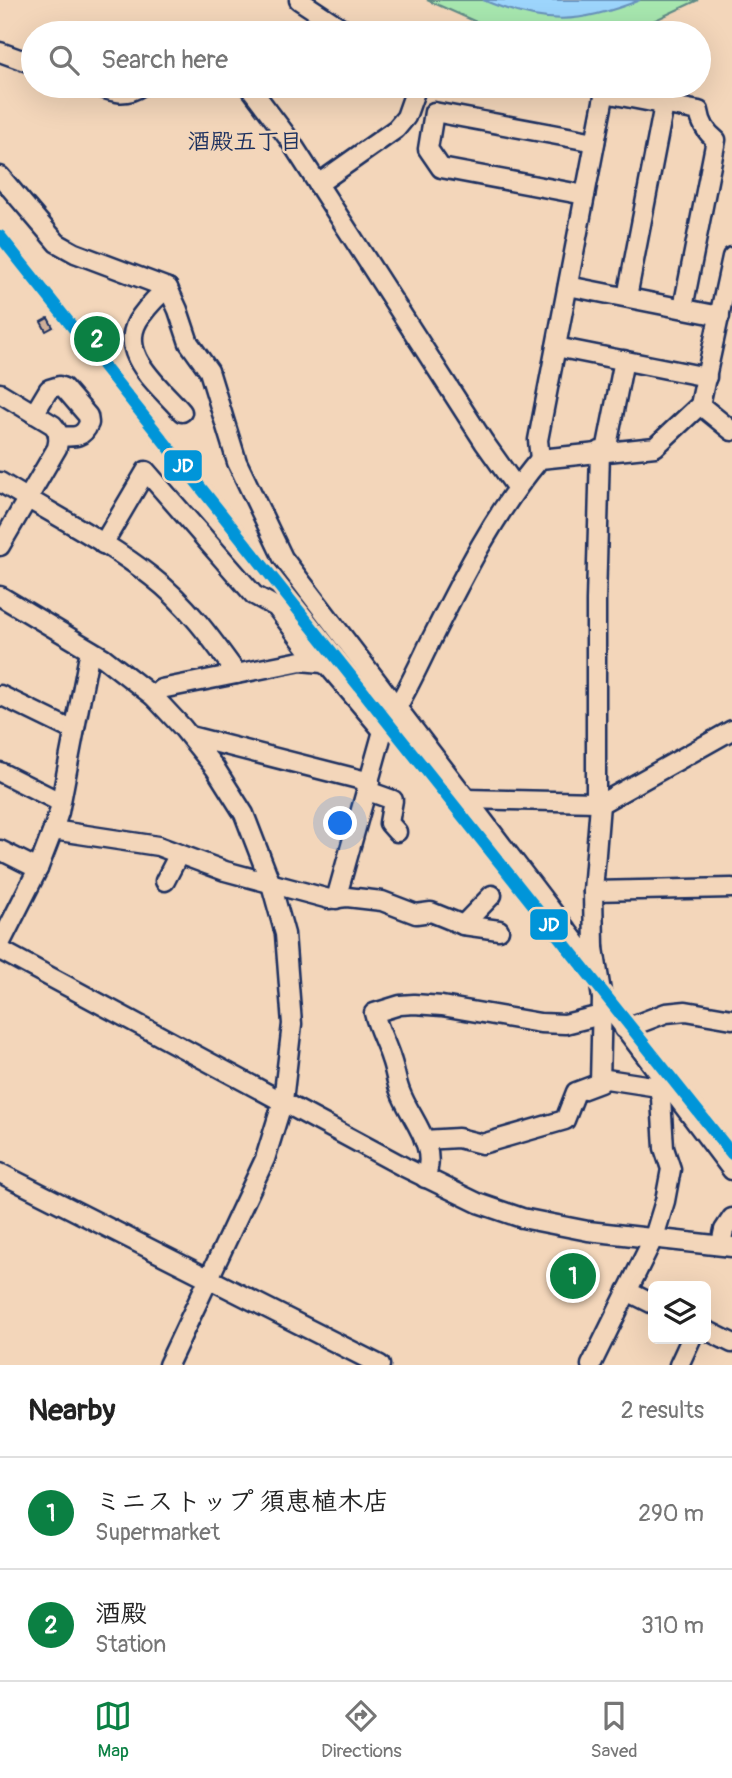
<!DOCTYPE html>
<meta charset="utf-8">
<style>
:root{--surface:#fff;--page:#f6f6f6;--text:#222;--muted:#767676;--line:#e0e0e0;--accent:#0b8043}
body{margin:0;font-family:Pangolin,"Klee One",sans-serif;background:var(--page);color:var(--text)}
.controls{position:absolute;right:21px;bottom:21px;display:grid;overflow:hidden;border-radius:10px;box-shadow:0 7px 28px #0002}
.controls button{width:63px;height:63px;display:grid;place-items:center;padding:0;border:0;border-bottom:2px solid var(--line);background:var(--surface);color:var(--text);font:35px sans-serif}
.you{position:absolute;left:341px;top:824px;width:24px;height:24px;margin:-18px;border:5px solid #fff;border-radius:50%;background:#1a73e8;box-shadow:0 0 0 10px #1a73e833}
.badge{display:grid;place-items:center;width:46px;height:46px;border-radius:50%;background:var(--accent);color:#fff;font-size:23px;font-weight:700}
.pin{position:absolute;translate:-50% -50%;border:4px solid #fff;box-shadow:0 2px 7px #0006}
.list{margin:0;padding:0;list-style:none}
h2{display:flex;justify-content:space-between;align-items:center;height:91px;margin:0;padding:0 28px;font-size:30px}
h2 small{font-size:23px;font-weight:400;color:var(--muted)}
.list li{display:grid;grid-template-columns:46px 1fr auto;gap:21px;align-items:center;box-sizing:border-box;height:112px;padding:0 28px;border-top:2px solid var(--line)}
.list b{display:block;font-size:26px;white-space:nowrap}
.list p{margin:0;font-size:23px;white-space:nowrap;color:var(--muted)}
.list em{font-size:23px;font-style:normal;color:var(--muted)}
.icon{flex:none;width:38px;height:38px;fill:none;stroke:currentColor;stroke-width:2;stroke-linecap:round;stroke-linejoin:round}
.map{position:relative;flex:none;width:732px;height:1365px;overflow:hidden}
.search{position:absolute;background:var(--surface);box-shadow:0 7px 28px #0002;left:21px;right:21px;top:21px;height:77px;display:flex;align-items:center;gap:18px;box-sizing:border-box;padding:0 24px;border-radius:38px;color:var(--muted);font-size:26px}
.sheet{height:315px;background:var(--surface)}
nav{display:flex;justify-content:space-around;align-items:center;box-sizing:border-box;height:98px;border-top:2px solid var(--line);background:var(--surface);font-size:19px;color:var(--muted)}
nav a{display:grid;justify-items:center;gap:4px}
nav .on{color:var(--accent)}
.map>svg:first-child{display:block}
.green{fill:#a7e7af;stroke:#618b86;stroke-width:2}
.water{fill:#9dd5fc;stroke:#6993bd;stroke-width:2}
.shadow{fill:#0003}
.building{fill:#cfae98;stroke:#1b2f5e;stroke-width:2}
.lines{fill:none;stroke-linecap:round;stroke-linejoin:round}
.minor-casing{stroke:#1b2f5e;stroke-width:23}
.minor{stroke:#f3d6ba;stroke-width:18}
.rail-casing{stroke:#1b2f5e;stroke-width:6}
.rail{stroke:#f3d6ba;stroke-width:3.5;stroke-dasharray:10;stroke-linecap:butt}
.rail-1-casing{stroke:#f3d6ba;stroke-width:18}
.rail-1{stroke:#0095d9;stroke-width:12}
.labels{text-anchor:middle;dominant-baseline:central;stroke-width:5;stroke-linejoin:round;paint-order:stroke}
.neighbourhood-label{font-size:23px;font-weight:bold;fill:#1b2f5e;stroke:#f3d6ba}
.line-badge{stroke:#f3d6ba;stroke-width:2.5}
.badge-label{font-size:19px;text-anchor:middle;font-weight:bold;fill:#fff}
</style>
<div class="map">
<svg width="732" height="1365" viewBox="0 0 732 1365">
<rect width="100%" height="100%" fill="#f3d6ba"/>
<filter id="ink" filterUnits="userSpaceOnUse"><feTurbulence type="fractalNoise" baseFrequency=".0143" numOctaves="2"/><feDisplacementMap in="SourceGraphic" scale="14" xChannelSelector="R" yChannelSelector="G"/><feConvolveMatrix kernelMatrix="1 2 1 2 8 2 1 2 1" color-interpolation-filters="sRGB"/></filter>
<g filter="url(#ink)">
<polygon class="green" points="427,0 698,0 649,23 622,33 501,33"/>
<path class="water" d="M483,0H640C580,24 544,26 483,0Z"/>
<g class="shadow">
<polygon points="95,327 103,338 108,335 111,337 117,344 112,347 117,353 114,355 111,354"/>
<polygon points="564,1262 595,1278 587,1293 557,1277"/>
</g>
<g class="building">
<polygon points="48,318 53,327 46,331 41,322"/>
<polygon points="92,323 102,337 108,333 115,342 111,345 115,351 110,355 88,327"/>
<polygon points="564,1260 591,1274 582,1292 555,1278"/>
</g>
<g class="lines">
<g class="minor-casing">
<g id="minor">
<polyline points="299,0 349,33"/>
<polyline points="0,52 33,64"/>
<path d="M96,86C113,92 125,97 141,86"/>
<polyline points="249,86 289,139 484,442 516,487"/>
<path d="M605,93L699,111C701,124 706,132 716,140L683,308"/>
<polyline points="0,176 57,243 75,253 168,288 178,310 189,343 209,371 237,462 283,558 581,949 594,948"/>
<polyline points="318,184 396,129 406,117 417,86"/>
<polyline points="585,195 441,168 428,149 434,112 595,142"/>
<polyline points="568,286 720,316"/>
<path d="M168,288C157,296 149,305 141,316C114,352 159,385 182,412"/>
<polyline points="627,297 664,105"/>
<polyline points="556,347 707,377"/>
<path d="M0,393L53,425C60,433 59,439 57,448L0,546"/>
<polyline points="700,405 732,431"/>
<path d="M34,414L49,389L59,386L64,388L88,416L89,423C83,439 73,437 58,436"/>
<polyline points="606,451 624,360"/>
<polyline points="540,459 538,440 606,86"/>
<path d="M0,482C50,513 105,540 152,577C186,603 212,639 237,674"/>
<polyline points="103,544 146,471 254,595 276,607 318,662"/>
<polyline points="0,596 104,658 154,697 182,727 215,768 244,814 271,884 285,934 292,1024 283,1101 265,1159 168,1365"/>
<polyline points="0,695 74,731"/>
<polyline points="154,697 161,689 301,661 322,663 328,666 383,731"/>
<polyline points="190,736 370,782"/>
<polyline points="0,772 60,802"/>
<polyline points="368,791 393,800 389,823 397,832"/>
<polyline points="466,799 596,802"/>
<polyline points="600,804 732,730"/>
<polyline points="53,830 59,812 90,650"/>
<polyline points="0,850 38,869 53,830 158,846 225,871 329,899 347,897 382,901 416,914 431,912 463,925 499,930"/>
<polyline points="165,881 179,854"/>
<polyline points="593,891 732,888"/>
<path d="M336,899L383,731C402,702 416,671 431,640C462,578 495,512 540,459L655,447L700,405L732,257"/>
<polyline points="463,925 492,895"/>
<polyline points="0,944 38,869"/>
<polyline points="0,950 404,1167 478,1203 522,1218 588,1231 732,1247"/>
<polyline points="602,998 732,1170"/>
<polyline points="624,1029 666,1013 686,1011 732,1019"/>
<polyline points="424,1140 458,1138 482,1144 565,1120 576,1092 600,1083 602,998 594,948 593,891 600,804 596,802 596,601 600,451"/>
<polyline points="0,1173 380,1365"/>
<path d="M425,1178C439,1146 410,1119 400,1091C396,1081 395,1070 391,1059C386,1043 378,1029 374,1013L400,1005L414,1004L442,1006L540,1023L565,1024L601,1015"/>
<polyline points="721,1244 724,1230 732,1218"/>
<polyline points="627,1291 653,1304"/>
<polyline points="706,1330 732,1343"/>
<polyline points="591,1365 654,1237 665,1201 671,1169 664,1148 661,1098 658,1087 600,1078"/>
<polyline points="679,1365 691,1339"/>
</g>
</g>
<use href="#minor" class="minor"/>
<g class="rail-casing">
<polyline id="rail" points="0,236 283,589"/>
</g>
<use href="#rail" class="rail"/>
<g class="rail-1-casing">
<polyline id="rail-1" points="0,236 732,1154"/>
</g>
<use href="#rail-1" class="rail-1"/>
</g>
</g>
<g class="labels">
<g class="neighbourhood-label">
<text x="245" y="141">酒殿五丁目</text>
</g>
</g>
<g class="line-badge">
<rect x="163" y="449" width="40" height="33" rx="7" fill="#0095d9"/>
<rect x="529" y="908" width="40" height="33" rx="7" fill="#0095d9"/>
</g>
<g class="badge-label">
<text x="183" y="472">JD</text>
<text x="549" y="931">JD</text>
</g>
</svg>
<div class="controls">
<button><svg class="icon" aria-label="layers" viewBox="0 0 24 24"><path d="M12 4l9 5-9 5-9-5zM3 14l9 5 9-5"/></svg></button>
</div>
<div class="you"></div>
<div class="pin badge" style="left:573px;top:1276px">1</div>
<div class="pin badge" style="left:97px;top:339px">2</div>
<div class="search"><svg class="icon" aria-label="search" viewBox="0 0 24 24"><circle cx="10" cy="10" r="6"/><path d="M15 15l6 6"/></svg>Search here</div>
</div>
<section class="sheet">
<h2>Nearby<small>2 results</small></h2>
<ul class="list">
<li><span class="badge">1</span><div><b>ミニストップ 須恵植木店</b><p>Supermarket</p></div><em>290 m</em></li>
<li><span class="badge">2</span><div><b>酒殿</b><p>Station</p></div><em>310 m</em></li>
</ul>
</section>
<nav>
<a class="on"><svg class="icon" aria-label="map" viewBox="0 0 24 24"><path d="M3 6l6-2 6 2 6-2v14l-6 2-6-2-6 2zM9 4v14M15 6v14"/></svg>Map</a>
<a><svg class="icon" aria-label="directions" viewBox="0 0 24 24"><path d="M12 3l9 9-9 9-9-9zM9 14v-3h6M13 9l2 2-2 2"/></svg>Directions</a>
<a><svg class="icon" aria-label="saved" viewBox="0 0 24 24"><path d="M7 4h10v16l-5-4-5 4z"/></svg>Saved</a>
</nav>
